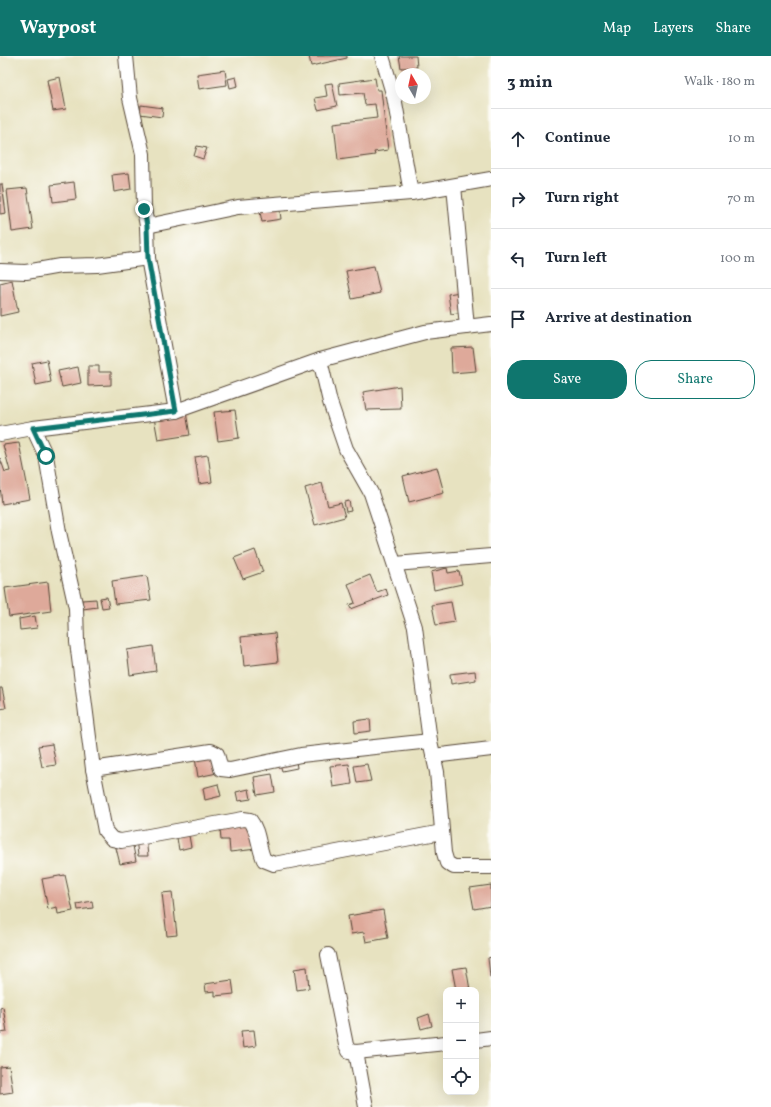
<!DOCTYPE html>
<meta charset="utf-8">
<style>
:root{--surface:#fff;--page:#f2f2f3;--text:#1f2937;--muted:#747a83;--line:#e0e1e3;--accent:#0f766e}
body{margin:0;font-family:Vollkorn,serif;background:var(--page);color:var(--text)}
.controls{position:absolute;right:12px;bottom:12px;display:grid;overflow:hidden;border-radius:8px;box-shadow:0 4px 16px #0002}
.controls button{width:36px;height:36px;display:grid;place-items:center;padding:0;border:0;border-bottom:1px solid var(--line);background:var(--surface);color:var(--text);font:20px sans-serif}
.compass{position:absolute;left:395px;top:12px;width:36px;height:36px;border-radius:50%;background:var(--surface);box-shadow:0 4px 16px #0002;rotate:351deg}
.stop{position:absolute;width:12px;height:12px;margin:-9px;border:3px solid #0f766e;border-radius:50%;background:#fff}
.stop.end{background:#0f766e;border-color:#fff;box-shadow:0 1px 4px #0008}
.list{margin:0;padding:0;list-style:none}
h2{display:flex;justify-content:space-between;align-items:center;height:52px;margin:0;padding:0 16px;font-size:17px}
h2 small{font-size:13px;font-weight:400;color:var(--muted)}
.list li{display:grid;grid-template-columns:26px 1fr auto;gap:12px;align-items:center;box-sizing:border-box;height:60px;padding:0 16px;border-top:1px solid var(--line)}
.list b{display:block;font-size:15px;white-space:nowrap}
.list em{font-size:13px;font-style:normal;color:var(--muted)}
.actions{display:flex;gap:8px;padding:12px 16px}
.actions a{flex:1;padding:9px 0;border:1px solid var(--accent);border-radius:16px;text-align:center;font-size:14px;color:var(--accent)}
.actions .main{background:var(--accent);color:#fff}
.icon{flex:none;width:22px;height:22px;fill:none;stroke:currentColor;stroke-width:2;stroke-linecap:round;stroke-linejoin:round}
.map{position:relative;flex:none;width:491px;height:1051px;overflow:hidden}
header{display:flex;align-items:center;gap:24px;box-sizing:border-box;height:56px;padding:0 20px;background:var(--accent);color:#fff}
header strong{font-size:19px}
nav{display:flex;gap:22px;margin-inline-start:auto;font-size:14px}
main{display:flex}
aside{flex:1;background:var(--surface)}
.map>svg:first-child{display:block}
.building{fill:#dea99a}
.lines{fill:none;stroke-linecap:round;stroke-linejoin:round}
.minor-casing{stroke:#554636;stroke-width:16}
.minor{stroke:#fff;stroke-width:14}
.route{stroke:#0f766e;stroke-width:5}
</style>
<header>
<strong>Waypost</strong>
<nav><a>Map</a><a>Layers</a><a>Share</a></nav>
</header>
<main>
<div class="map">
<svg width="491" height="1051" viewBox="0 0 491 1051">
<rect width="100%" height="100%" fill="#fdfcf7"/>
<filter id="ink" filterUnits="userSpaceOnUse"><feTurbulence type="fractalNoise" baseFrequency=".025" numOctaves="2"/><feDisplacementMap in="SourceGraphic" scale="8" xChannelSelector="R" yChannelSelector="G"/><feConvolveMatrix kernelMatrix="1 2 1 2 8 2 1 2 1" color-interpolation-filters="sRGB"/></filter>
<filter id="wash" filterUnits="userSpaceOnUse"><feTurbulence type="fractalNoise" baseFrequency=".012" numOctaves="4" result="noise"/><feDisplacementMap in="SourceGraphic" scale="16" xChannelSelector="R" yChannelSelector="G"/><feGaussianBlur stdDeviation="0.9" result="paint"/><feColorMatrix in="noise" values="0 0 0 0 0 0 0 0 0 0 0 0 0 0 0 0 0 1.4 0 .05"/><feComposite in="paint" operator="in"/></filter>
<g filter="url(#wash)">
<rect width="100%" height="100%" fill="#e7e2c0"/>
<g id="blocks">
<g class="building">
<polygon points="309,0 347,0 347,2 311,10"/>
<polygon points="399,0 416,0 417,11 401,12"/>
<polygon points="225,14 227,29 199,33 197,18"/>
<polygon points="60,21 66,53 53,55 47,24"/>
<polygon points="236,21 238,30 230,32 228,23"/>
<polygon points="375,22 377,34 381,34 388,94 374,96 375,99 338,104 334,67 377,62 375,48 365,49 363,37 340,39 339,27"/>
<polygon points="332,27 337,50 318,54 315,42 327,40 325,28"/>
<polygon points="141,49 163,52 162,61 140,58"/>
<polygon points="197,90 207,92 203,103 194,100"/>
<polygon points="129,117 131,133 114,136 112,119"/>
<polygon points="74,126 76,143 53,146 51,129"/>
<polygon points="0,128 2,128 6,157 0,158"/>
<polygon points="27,132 33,173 12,176 7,134"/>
<polygon points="279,148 281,163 262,166 259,151"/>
<polygon points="374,210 380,237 352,243 346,215"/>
<polygon points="12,224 18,256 0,260 0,227"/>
<polygon points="466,235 469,255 451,258 448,238"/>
<polygon points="473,291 476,315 452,317 451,292"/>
<polygon points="47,304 51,326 36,329 32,307"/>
<polygon points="88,310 99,310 99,316 111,316 111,329 88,330"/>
<polygon points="78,311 81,327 62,331 58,315"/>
<polygon points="400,330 401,353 366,354 363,336"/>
<polygon points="185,351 190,379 158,384 153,356"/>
<polygon points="235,354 239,382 218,385 214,356"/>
<polygon points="19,387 30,443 2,448 0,430 0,402 5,416 10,415 3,389"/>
<polygon points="208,399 212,426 199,428 195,401"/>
<polygon points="437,411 444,437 409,446 403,420"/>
<polygon points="322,427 328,450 341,447 345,461 315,469 305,432"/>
<polygon points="349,445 351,455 346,456 344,446"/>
<polygon points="255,494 263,516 243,523 234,502"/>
<polygon points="447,512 448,517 459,515 462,528 434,534 431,516"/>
<polygon points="370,519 377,536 386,533 388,539 351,553 349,549 355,547 348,528"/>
<polygon points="147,520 151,544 115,548 112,525"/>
<polygon points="48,526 51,555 9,561 5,532"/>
<polygon points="107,541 109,551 102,552 100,542"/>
<polygon points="96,543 97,551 83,553 82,544"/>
<polygon points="451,546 455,566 436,569 432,549"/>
<polygon points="35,560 37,572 20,574 19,563"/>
<polygon points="275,577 278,606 244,610 241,581"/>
<polygon points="153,590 156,615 130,619 127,594"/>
<polygon points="475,615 476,624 451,628 450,618"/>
<polygon points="0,632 2,632 6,652 0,653"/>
<polygon points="370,663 371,675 355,677 354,665"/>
<polygon points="52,688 56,709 42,711 38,690"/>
<polygon points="214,698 217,717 198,721 195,702"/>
<polygon points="296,705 297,712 282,715 280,708"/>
<polygon points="349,708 352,728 333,731 330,710"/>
<polygon points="367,708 371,725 357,727 354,710"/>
<polygon points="272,718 275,736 257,739 254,721"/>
<polygon points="218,728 221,740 205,744 203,732"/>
<polygon points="249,733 251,743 238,745 236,736"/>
<polygon points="254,768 257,793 230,796 229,784 221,784 220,772"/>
<polygon points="188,774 191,791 179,794 176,776"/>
<polygon points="146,781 148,800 138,800 136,782"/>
<polygon points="132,785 136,805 120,808 115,788"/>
<polygon points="65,819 73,855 58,858 57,851 48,853 42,823"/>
<polygon points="491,829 491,850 474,853 470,832"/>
<polygon points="172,836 177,879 167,880 162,837"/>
<polygon points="92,845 93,852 78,854 77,848"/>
<polygon points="383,854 388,882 366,886 364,876 351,878 348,860"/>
<polygon points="491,901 491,921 490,921 488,902"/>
<polygon points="307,911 309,932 297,934 294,913"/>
<polygon points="466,911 470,934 456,934 452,913"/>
<polygon points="232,924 234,938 215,940 215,935 206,936 205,928"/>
<polygon points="3,951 7,976 0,977 0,952"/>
<polygon points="429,958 432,970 421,973 418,962"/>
<polygon points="254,974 256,990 243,992 241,975"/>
<polygon points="9,1010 13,1036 0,1038 0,1011"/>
</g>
</g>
</g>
<g filter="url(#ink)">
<use href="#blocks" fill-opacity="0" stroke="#554636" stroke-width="1"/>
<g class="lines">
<g class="minor-casing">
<g id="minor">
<polyline points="126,0 130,42 143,98 144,153 147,170 148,202 176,355"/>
<polyline points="382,0 394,41 411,137"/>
<polyline points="454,130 467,271"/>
<polyline points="147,170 238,151 411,137 491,123"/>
<polyline points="0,215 26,216 60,210 97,209 148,202"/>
<polyline points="320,304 330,346 346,393 371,437 415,571 430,685 437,716 444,797 447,807 454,811 491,811"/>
<polyline points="33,372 46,400 59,476 76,552 77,586 93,713 211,695 217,698 221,713 230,714 301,699 430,685"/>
<polyline points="0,378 33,372 176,355 320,304 425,276 491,268"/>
<polyline points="395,508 491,500"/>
<polyline points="433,700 491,693"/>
<path d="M93,713L105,775L112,783L121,785L243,763L250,764C259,775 258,791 264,804L274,808L442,776"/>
<polyline points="328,899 346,989 349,995 356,996"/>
<polyline points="476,984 491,982"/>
<polyline points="366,1051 356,996 446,987"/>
</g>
</g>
<use href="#minor" class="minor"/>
</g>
</g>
<g class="lines" filter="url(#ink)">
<polyline class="route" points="46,400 33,372 176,355 148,202 147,170 144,153"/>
</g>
</svg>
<div class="controls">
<button>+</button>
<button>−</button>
<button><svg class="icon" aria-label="locate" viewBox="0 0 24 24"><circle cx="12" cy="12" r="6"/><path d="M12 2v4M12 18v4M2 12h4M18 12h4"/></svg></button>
</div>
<svg class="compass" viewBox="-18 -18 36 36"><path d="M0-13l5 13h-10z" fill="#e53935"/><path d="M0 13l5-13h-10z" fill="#747a83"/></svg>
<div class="stop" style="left:46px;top:400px"></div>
<div class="stop end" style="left:144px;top:153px"></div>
</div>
<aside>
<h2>3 min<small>Walk · 180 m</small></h2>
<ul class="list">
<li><svg class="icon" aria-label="ahead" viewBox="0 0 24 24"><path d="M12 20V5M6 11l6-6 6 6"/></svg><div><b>Continue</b></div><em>10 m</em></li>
<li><svg class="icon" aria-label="right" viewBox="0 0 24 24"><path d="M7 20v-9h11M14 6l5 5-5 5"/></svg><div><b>Turn right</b></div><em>70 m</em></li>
<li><svg class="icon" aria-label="left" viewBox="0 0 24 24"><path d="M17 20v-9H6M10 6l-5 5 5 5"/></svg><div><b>Turn left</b></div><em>100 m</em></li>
<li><svg class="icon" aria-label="arrive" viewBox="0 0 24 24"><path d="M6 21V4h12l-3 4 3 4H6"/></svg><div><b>Arrive at destination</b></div></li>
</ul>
<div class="actions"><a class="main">Save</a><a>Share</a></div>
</aside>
</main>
